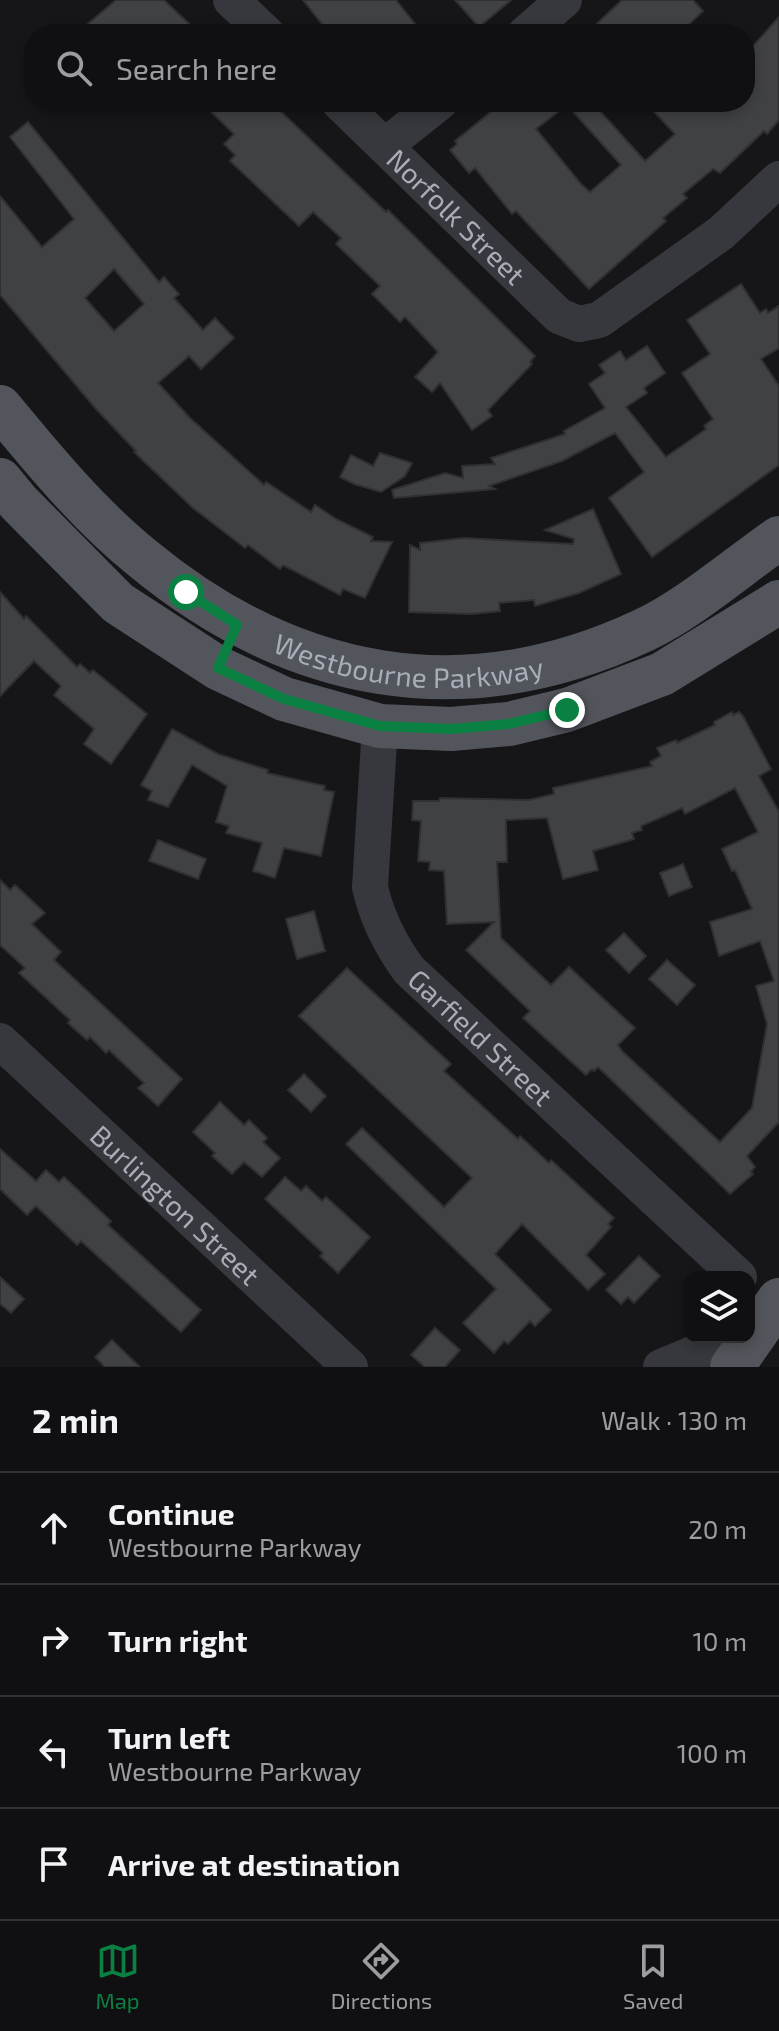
<!DOCTYPE html>
<meta charset="utf-8">
<style>
:root{--surface:#101012;--page:#1e1e20;--text:#f1f3f6;--muted:#9c9d9f;--line:#303032;--accent:#0b8043}
body{margin:0;font-family:"Exo 2",sans-serif;background:var(--page);color:var(--text)}
.controls{position:absolute;right:24px;bottom:24px;display:grid;overflow:hidden;border-radius:16px;box-shadow:0 4px 12px #0003}
.controls button{width:72px;height:72px;display:grid;place-items:center;padding:0;border:0;border-bottom:2px solid var(--line);background:var(--surface);color:var(--text);font:40px sans-serif}
.stop{position:absolute;width:24px;height:24px;margin:-18px;border:6px solid #0b8043;border-radius:50%;background:#fff}
.stop.end{background:#0b8043;border-color:#fff;box-shadow:0 2px 8px #0008}
.list{margin:0;padding:0;list-style:none}
h2{display:flex;justify-content:space-between;align-items:center;height:104px;margin:0;padding:0 32px;font-size:34px}
h2 small{font-size:26px;font-weight:400;color:var(--muted)}
.list li{display:grid;grid-template-columns:52px 1fr auto;gap:24px;align-items:center;box-sizing:border-box;height:112px;padding:0 32px;border-top:2px solid var(--line)}
.list b{display:block;font-size:30px;white-space:nowrap}
.list p{margin:0;font-size:26px;white-space:nowrap;color:var(--muted)}
.list em{font-size:26px;font-style:normal;color:var(--muted)}
.icon{flex:none;width:44px;height:44px;fill:none;stroke:currentColor;stroke-width:2;stroke-linecap:round;stroke-linejoin:round}
.map{position:relative;flex:none;width:779px;height:1367px;overflow:hidden}
.search{position:absolute;background:var(--surface);box-shadow:0 4px 12px #0003;left:24px;right:24px;top:24px;height:88px;display:flex;align-items:center;gap:20px;box-sizing:border-box;padding:0 28px;border-radius:32px;color:var(--muted);font-size:30px}
.sheet{height:552px;background:var(--surface)}
nav{display:flex;justify-content:space-around;align-items:center;box-sizing:border-box;height:112px;border-top:2px solid var(--line);background:var(--surface);font-size:22px;color:var(--muted)}
nav a{display:grid;justify-items:center;gap:4px}
nav .on{color:var(--accent)}
.map>svg:first-child{display:block}
.building{fill:#404145;stroke:#303034;stroke-width:2;fill-rule:evenodd}
.lines{fill:none;stroke-linecap:round;stroke-linejoin:round}
.minor{stroke:#37383d;stroke-width:36}
.major{stroke:#53555c;stroke-width:44}
.route{stroke:#0b8043;stroke-width:10}
.labels{text-anchor:middle;dominant-baseline:central;stroke-width:7;stroke-linejoin:round;paint-order:stroke}
.street-label{font-size:28px;fill:#a8adb8;stroke:#111113}
</style>
<div class="map">
<svg width="779" height="1367" viewBox="0 0 779 1367">
<rect width="100%" height="100%" fill="#161618"/>
<g class="building">
<polygon points="116,0 164,0 200,34 76,34"/>
<polygon points="303,0 396,0 423,34 330,34"/>
<polygon points="455,0 511,0 479,27"/>
<polygon points="622,0 693,0 703,11 679,34 586,34"/>
<path d="M779,17V120L767,134L764,131L720,173L713,169L683,194L687,198L663,218L666,221L589,289L516,211L512,214L475,168L469,173L450,150L457,144L455,141L503,102H592L645,161L675,134L645,102H745V55ZM567,105L621,165L590,192L581,184L536,129Z"/>
<polygon points="201,102 271,102 386,212 388,210 535,356 530,362 532,364 488,410 492,416 472,430 440,383 432,392 415,377 438,352 405,317 400,322 372,294 380,286 336,244 341,238 313,212 299,226 230,161 235,155 224,144 234,134"/>
<path d="M28,122L159,282L164,277L179,294L174,298L203,330L215,318L234,338L201,369L189,356L158,383L190,418L264,485L266,482L311,512L315,505L336,519L373,537L371,541L392,542L365,598L343,589L340,595L283,565L280,569L248,545L245,548L193,508L134,452L136,451L96,409L0,295V196L42,247L74,219L10,137ZM114,269L144,304L114,331L85,298Z"/>
<polygon points="741,284 760,313 766,309 768,313 779,306 779,348 761,359 779,386 779,465 652,557 609,498 644,472 615,433 562,461 489,486 495,489 394,498 392,490 445,473 463,478 462,466 495,464 491,458 565,434 564,431 605,408 589,384 605,373 599,365 620,351 626,360 647,346 665,373 644,388 647,393 626,407 666,457 706,429 704,426 713,419 682,373 710,354 687,320"/>
<polygon points="380,453 412,463 405,476 381,492 354,484 340,477 351,455 373,466"/>
<polygon points="593,509 621,574 579,593 535,606 534,600 499,603 500,611 472,614 409,612 410,545 420,550 420,543 464,538 573,544 574,539 545,530"/>
<polygon points="0,592 24,619 26,616 77,667 80,664 90,673 93,670 147,714 111,764 84,744 94,729 54,695 61,686 34,661 0,696"/>
<path d="M732,712L733,715L739,712L743,716L771,769L759,776L779,812V1122L747,1156L755,1167L751,1172L753,1174L730,1194L598,1067L594,1071L592,1069L586,1075L523,1018L530,1011L466,950L494,922L447,924L444,871L429,870L430,862L418,861L421,821L412,820L413,801H439L440,798L529,800L554,794L553,788L652,766L650,762L661,756L657,748L676,740L677,743L715,725L714,722ZM735,788L758,832L722,849L732,871L735,870L752,909L710,922L719,956L760,941L774,981L756,986L767,1024L752,1108L720,1142L622,1051L618,1045L635,1028L569,967L551,985L501,938L497,862H507L506,820L547,818L563,879L598,870L593,851L634,839L632,833L642,830L641,826L682,808L685,814Z"/>
<polygon points="172,729 218,754 268,770 267,773 325,786 324,790 334,792 321,856 284,848 275,878 253,871 262,843 226,833 229,826 216,822 227,786 192,765 168,807 148,800 152,791 141,785"/>
<polygon points="158,840 206,859 198,879 149,861"/>
<polygon points="683,864 692,887 669,896 660,873"/>
<polygon points="0,880 10,890 15,885 45,913 32,924 61,952 54,960 182,1079 158,1106 138,1088 144,1083 109,1050 106,1053 90,1037 87,1040 68,1023 70,1020 19,973 25,968 0,945"/>
<polygon points="314,911 325,951 297,959 286,919"/>
<polygon points="624,933 646,956 629,973 606,950"/>
<polygon points="667,960 695,985 677,1005 649,979"/>
<polygon points="347,968 451,1064 444,1071 518,1139 520,1136 549,1163 551,1160 614,1218 608,1224 611,1227 586,1255 605,1274 588,1290 522,1224 495,1254 551,1310 535,1326 530,1321 508,1344 504,1341 494,1353 463,1323 496,1289 346,1144 362,1128 444,1207 472,1178 299,1016"/>
<polygon points="304,1074 326,1096 311,1112 288,1090"/>
<polygon points="220,1102 244,1125 249,1120 267,1138 263,1142 280,1158 262,1177 244,1162 232,1174 212,1156 215,1153 193,1132"/>
<polygon points="0,1149 36,1181 46,1170 59,1182 64,1177 111,1221 108,1225 201,1310 181,1332 81,1241 77,1245 36,1206 27,1215 0,1189"/>
<polygon points="285,1177 301,1191 306,1186 322,1201 326,1197 370,1237 338,1273 320,1256 323,1253 265,1199"/>
<polygon points="639,1256 660,1276 634,1303 628,1297 621,1304 606,1290"/>
<polygon points="0,1277 24,1299 11,1313 0,1304"/>
<polygon points="435,1328 460,1350 445,1367 425,1367 411,1355"/>
<polygon points="112,1340 140,1367 105,1367 95,1357"/>
</g>
<g class="lines">
<g class="minor">
<polyline points="231,0 267,34"/>
<polyline points="525,34 564,0"/>
<path id="s1" d="M339,102L559,316L579,324L599,320L721,233L779,179"/>
<polyline points="385,146 440,102"/>
<path id="s2" d="M380,726L370,887C377,919 390,944 409,970L739,1277"/>
<path id="s3" d="M0,1041L350,1367"/>
<polyline points="661,1367 733,1337"/>
</g>
<g class="major">
<path id="s4" d="M0,407C43,459 88,514 141,557C292,682 463,715 644,630C689,609 737,567 779,538"/>
<polyline points="0,480 19,503 118,603 218,668 284,699 380,726 451,729 509,724 567,710 662,674 779,602"/>
<polyline points="732,1367 779,1300"/>
</g>
</g>
<g class="lines">
<polyline class="route" points="186,592 237,625 218,668 284,699 380,726 451,729 509,724 567,710"/>
</g>
<g class="labels">
<g class="street-label">
<text stroke="none"><textPath href="#s1" startOffset="164">Norfolk Street</textPath></text>
<text stroke="none"><textPath href="#s4" startOffset="502">Westbourne Parkway</textPath></text>
<text stroke="none"><textPath href="#s2" startOffset="352">Garfield Street</textPath></text>
<text stroke="none"><textPath href="#s3" startOffset="240">Burlington Street</textPath></text>
</g>
</g>
</svg>
<div class="controls">
<button><svg class="icon" aria-label="layers" viewBox="0 0 24 24"><path d="M12 4l9 5-9 5-9-5zM3 14l9 5 9-5"/></svg></button>
</div>
<div class="stop" style="left:186px;top:592px"></div>
<div class="stop end" style="left:567px;top:710px"></div>
<div class="search"><svg class="icon" aria-label="search" viewBox="0 0 24 24"><circle cx="10" cy="10" r="6"/><path d="M15 15l6 6"/></svg>Search here</div>
</div>
<section class="sheet">
<h2>2 min<small>Walk · 130 m</small></h2>
<ul class="list">
<li><svg class="icon" aria-label="ahead" viewBox="0 0 24 24"><path d="M12 20V5M6 11l6-6 6 6"/></svg><div><b>Continue</b><p>Westbourne Parkway</p></div><em>20 m</em></li>
<li><svg class="icon" aria-label="right" viewBox="0 0 24 24"><path d="M7 20v-9h11M14 6l5 5-5 5"/></svg><div><b>Turn right</b></div><em>10 m</em></li>
<li><svg class="icon" aria-label="left" viewBox="0 0 24 24"><path d="M17 20v-9H6M10 6l-5 5 5 5"/></svg><div><b>Turn left</b><p>Westbourne Parkway</p></div><em>100 m</em></li>
<li><svg class="icon" aria-label="arrive" viewBox="0 0 24 24"><path d="M6 21V4h12l-3 4 3 4H6"/></svg><div><b>Arrive at destination</b></div></li>
</ul>
</section>
<nav>
<a class="on"><svg class="icon" aria-label="map" viewBox="0 0 24 24"><path d="M3 6l6-2 6 2 6-2v14l-6 2-6-2-6 2zM9 4v14M15 6v14"/></svg>Map</a>
<a><svg class="icon" aria-label="directions" viewBox="0 0 24 24"><path d="M12 3l9 9-9 9-9-9zM9 14v-3h6M13 9l2 2-2 2"/></svg>Directions</a>
<a><svg class="icon" aria-label="saved" viewBox="0 0 24 24"><path d="M7 4h10v16l-5-4-5 4z"/></svg>Saved</a>
</nav>
